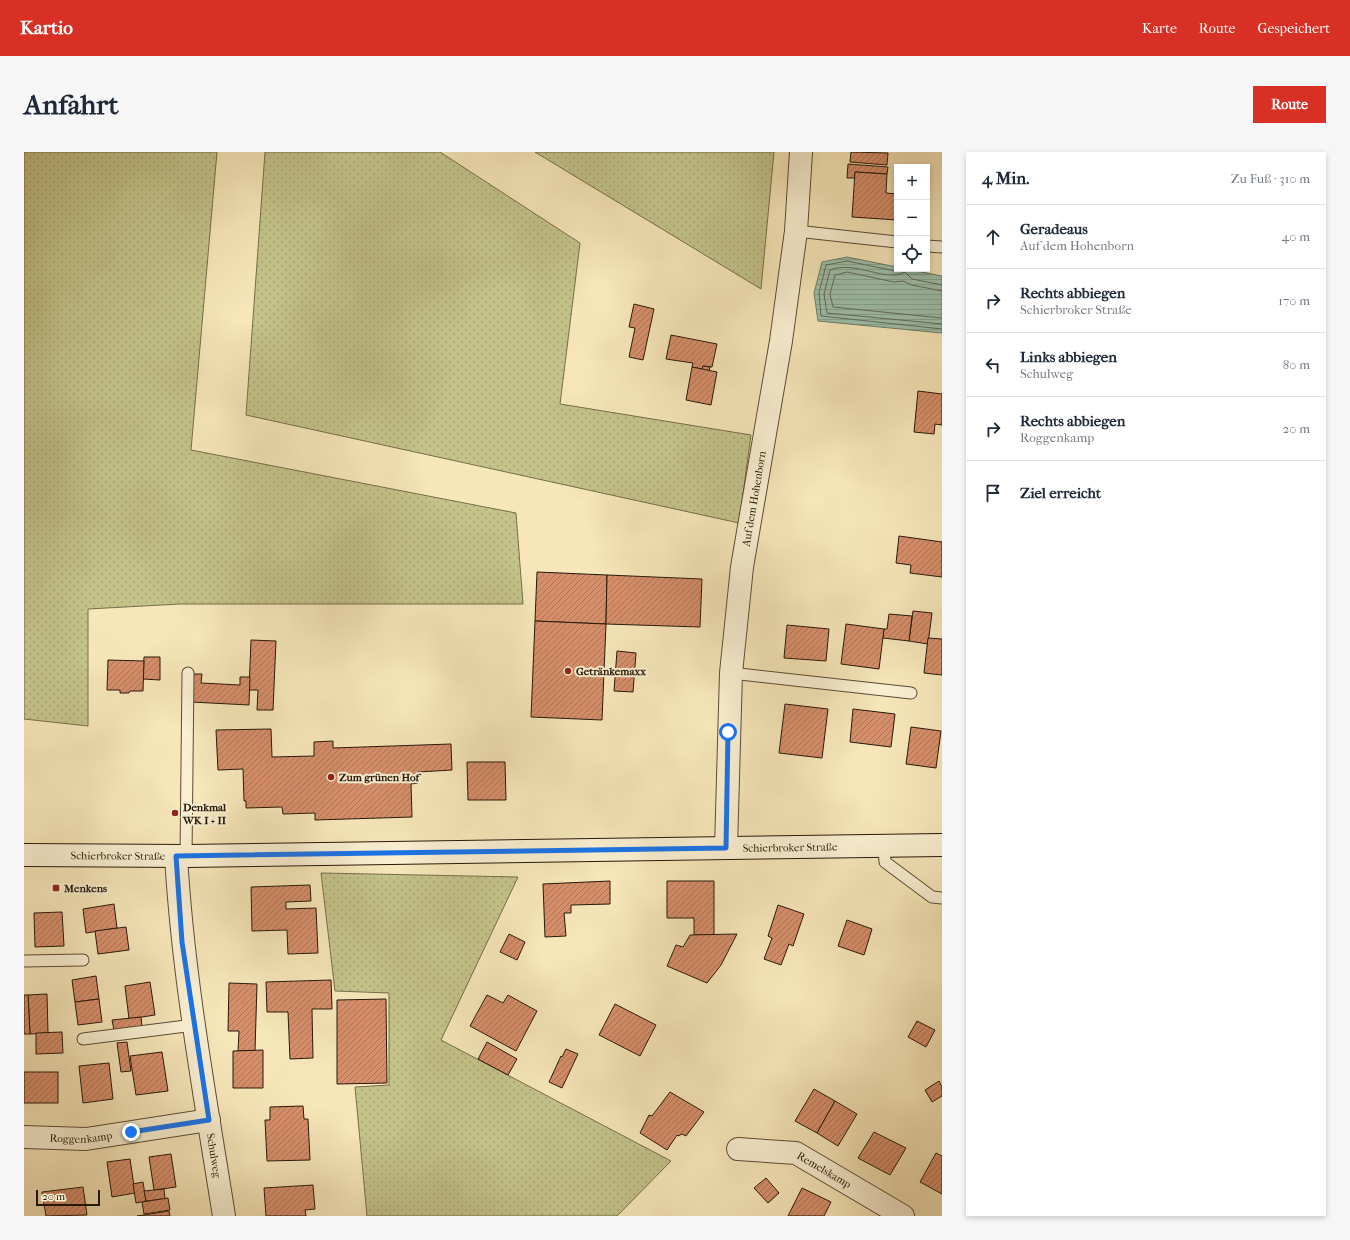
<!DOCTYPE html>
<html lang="de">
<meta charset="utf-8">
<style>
:root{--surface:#fff;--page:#f6f6f7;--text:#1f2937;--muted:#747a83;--line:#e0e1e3;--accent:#d93025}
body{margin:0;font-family:"IM FELL French Canon",serif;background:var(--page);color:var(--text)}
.controls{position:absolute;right:12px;top:12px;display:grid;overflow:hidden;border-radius:0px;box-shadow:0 2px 6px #0003}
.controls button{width:36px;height:36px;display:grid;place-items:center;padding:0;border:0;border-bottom:1px solid var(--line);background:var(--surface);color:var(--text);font:20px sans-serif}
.scale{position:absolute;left:12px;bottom:10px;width:64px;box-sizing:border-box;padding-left:4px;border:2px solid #28180a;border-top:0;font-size:11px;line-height:14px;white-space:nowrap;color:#28180a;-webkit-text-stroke:3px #f9efd1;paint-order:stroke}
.stop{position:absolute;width:12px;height:12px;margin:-9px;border:3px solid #1a73e8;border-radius:50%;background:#fff}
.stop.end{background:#1a73e8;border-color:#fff;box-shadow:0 1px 4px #0008}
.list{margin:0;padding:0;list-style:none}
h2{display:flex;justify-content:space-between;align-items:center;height:52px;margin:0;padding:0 16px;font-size:17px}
h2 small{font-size:13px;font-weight:400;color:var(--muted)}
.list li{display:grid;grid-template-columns:26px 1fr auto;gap:12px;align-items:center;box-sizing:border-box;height:64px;padding:0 16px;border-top:1px solid var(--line)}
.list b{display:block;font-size:15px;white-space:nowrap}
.list p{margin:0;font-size:13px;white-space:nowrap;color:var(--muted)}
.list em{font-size:13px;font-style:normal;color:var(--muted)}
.icon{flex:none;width:22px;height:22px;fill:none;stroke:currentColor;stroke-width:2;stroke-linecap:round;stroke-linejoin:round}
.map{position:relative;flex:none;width:918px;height:1064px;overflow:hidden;border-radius:0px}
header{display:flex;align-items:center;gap:24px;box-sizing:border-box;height:56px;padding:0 20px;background:var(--accent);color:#fff}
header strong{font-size:19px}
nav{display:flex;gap:22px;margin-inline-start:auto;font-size:14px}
.intro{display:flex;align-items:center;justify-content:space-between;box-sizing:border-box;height:96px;padding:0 24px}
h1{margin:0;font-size:28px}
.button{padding:10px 18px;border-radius:0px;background:var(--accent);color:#fff;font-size:14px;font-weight:700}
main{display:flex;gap:24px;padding:0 24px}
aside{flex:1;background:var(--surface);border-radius:0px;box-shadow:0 2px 6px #0003}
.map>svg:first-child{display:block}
.grass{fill:url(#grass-dots);stroke:#766e4a}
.water{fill:url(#water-rules);stroke:#6f7d6a}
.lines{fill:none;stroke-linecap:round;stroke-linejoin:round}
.shore{stroke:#636c5a;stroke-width:1}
.building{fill:url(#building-hatch);stroke:#28180a}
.lane-casing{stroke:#5c4c36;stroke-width:13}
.street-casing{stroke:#5c4c36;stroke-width:24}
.secondary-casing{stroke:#28180a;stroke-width:24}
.lane{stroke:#f9efd1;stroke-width:11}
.street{stroke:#f9efd1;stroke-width:22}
.secondary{stroke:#f9efd1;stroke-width:22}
.route{stroke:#1a73e8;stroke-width:5}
.poi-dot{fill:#8f2418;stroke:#f9efd1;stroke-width:1.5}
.labels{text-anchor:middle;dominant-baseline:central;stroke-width:4;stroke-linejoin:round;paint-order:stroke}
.street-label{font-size:11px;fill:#28180a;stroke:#f9efd1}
.poi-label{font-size:11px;font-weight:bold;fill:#28180a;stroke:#f9efd1;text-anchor:start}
</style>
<header>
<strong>Kartio</strong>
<nav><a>Karte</a><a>Route</a><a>Gespeichert</a></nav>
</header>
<div class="intro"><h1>Anfahrt</h1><a class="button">Route</a></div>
<main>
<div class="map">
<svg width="918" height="1064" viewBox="0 0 918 1064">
<defs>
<pattern id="grass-dots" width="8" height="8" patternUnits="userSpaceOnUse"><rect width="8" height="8" fill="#c3c38a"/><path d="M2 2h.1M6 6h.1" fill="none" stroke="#a8a776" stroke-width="1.8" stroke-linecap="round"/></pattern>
<pattern id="water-rules" width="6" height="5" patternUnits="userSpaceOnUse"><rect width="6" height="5" fill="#9ec0aa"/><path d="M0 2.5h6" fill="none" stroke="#88a491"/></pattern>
<pattern id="building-hatch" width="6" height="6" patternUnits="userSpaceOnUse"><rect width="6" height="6" fill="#d68f6b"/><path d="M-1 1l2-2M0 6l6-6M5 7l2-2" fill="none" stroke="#ae7456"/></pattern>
</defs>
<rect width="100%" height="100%" fill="#f6e6b8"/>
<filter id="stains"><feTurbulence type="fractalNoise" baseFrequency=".005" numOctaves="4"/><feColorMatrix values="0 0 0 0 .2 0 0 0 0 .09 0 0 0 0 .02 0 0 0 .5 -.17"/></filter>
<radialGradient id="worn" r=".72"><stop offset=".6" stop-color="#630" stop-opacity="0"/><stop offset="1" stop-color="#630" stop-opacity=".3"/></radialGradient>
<g class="grass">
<polygon points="0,0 193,0 167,298 492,361 499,452 156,452 64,457 64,574 0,567"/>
<polygon points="241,0 416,0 556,91 536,252 727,283 715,371 222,263"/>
<polygon points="511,0 750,0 737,137"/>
<polygon points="297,721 494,725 417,888 647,1009 593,1064 343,1064 331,935 365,933 365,841 311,839"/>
</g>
<polygon class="water" points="823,105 873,115 873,117 882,117 918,124 918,181 794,169 790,141 798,110"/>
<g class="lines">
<g class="shore">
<polyline points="876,117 871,119 823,109 802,113 795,141 797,164 918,177"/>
<path d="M918,133L888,127L881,120C861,131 832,108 806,118L800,142L803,161L918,172"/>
<polyline points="918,139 888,133 879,129 870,130 823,120 811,123 806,142 809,155 918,166"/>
</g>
</g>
<g class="building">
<polygon points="827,0 864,1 863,13 826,10"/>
<polygon points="824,12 864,15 863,22 831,20 831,26 823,26"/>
<polygon points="831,20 863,22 862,41 873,42 873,68 828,65"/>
<polygon points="610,152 630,157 619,208 605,205 611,176 605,175"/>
<polygon points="647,183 693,192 688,215 679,214 678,217 668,215 669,211 642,207"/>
<polygon points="679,214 686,215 685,219 678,217"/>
<polygon points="668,215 693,220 687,253 662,248"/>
<polygon points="894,239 918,242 918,273 911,272 910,282 890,280"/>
<polygon points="875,384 918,390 918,425 886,421 887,413 872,411"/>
<polygon points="513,420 583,423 582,472 511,469"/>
<polygon points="583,423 678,427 676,475 582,472"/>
<polygon points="889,459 908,461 904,492 885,489"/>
<polygon points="865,462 888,464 885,489 859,486 860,477 863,477"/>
<polygon points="511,469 582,472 578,568 507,565"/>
<polygon points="822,472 860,477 855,517 817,512"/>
<polygon points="763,473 805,477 802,509 760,506"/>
<polygon points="904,486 918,487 918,523 900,521"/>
<polygon points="227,488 252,489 249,558 233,558 234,538 225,538"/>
<polygon points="593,499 612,501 609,540 590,539"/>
<polygon points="120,505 136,505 136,528 119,527"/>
<polygon points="84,508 120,509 119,539 106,539 105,541 96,541 96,538 83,538"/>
<polygon points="168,522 178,522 177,531 216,533 216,525 226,525 225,553 167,550"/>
<polygon points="761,552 804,557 798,606 755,601"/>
<polygon points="829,557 871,562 867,595 826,590"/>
<polygon points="887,575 917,579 912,616 882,612"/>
<polygon points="247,577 248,605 290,604 290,590 309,589 309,596 427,592 428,618 394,620 394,631 387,632 388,665 291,668 291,661 259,662 258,655 222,656 222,649 220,649 219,617 194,618 192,578"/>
<polygon points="443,610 481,610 482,648 444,648"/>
<polygon points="586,729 586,752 547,753 547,761 540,761 542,784 521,785 519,732"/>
<polygon points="643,729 690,729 690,783 670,783 670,766 643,766"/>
<polygon points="286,733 287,749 262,750 262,757 292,756 294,801 264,802 263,778 228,779 227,735"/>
<polygon points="90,752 93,776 62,781 59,757"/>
<polygon points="754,753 780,762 769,794 765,792 757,813 740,807 748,786 744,784"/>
<polygon points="38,760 40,794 11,795 10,761"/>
<polygon points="823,768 848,777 840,803 814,794"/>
<polygon points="102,775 105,798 74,802 71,779"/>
<polygon points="485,782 501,790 493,808 476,800"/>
<polygon points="713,782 697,813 683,831 643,814 652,793 659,795 666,783"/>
<polygon points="72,824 75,847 51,850 48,828"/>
<polygon points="307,828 308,857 288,857 289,906 266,907 264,860 243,860 242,830"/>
<polygon points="126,830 131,863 105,867 101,834"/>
<polygon points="205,831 233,832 231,899 214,899 215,879 204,879"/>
<polygon points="23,842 24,881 6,882 4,843"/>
<polygon points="0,843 4,843 6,882 0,882"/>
<polygon points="463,843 479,851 484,843 513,859 492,899 446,874"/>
<polygon points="75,847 78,870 54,873 51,850"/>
<polygon points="362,847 363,931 313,932 313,848"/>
<polygon points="591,852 632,873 616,904 575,883"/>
<polygon points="117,865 118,875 90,878 88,868"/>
<polygon points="893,869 911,878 902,895 884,885"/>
<polygon points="38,880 39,901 12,902 12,881"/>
<polygon points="103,890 107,919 97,920 93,891"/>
<polygon points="463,890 493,907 484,923 454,907"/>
<polygon points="542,897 554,902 538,936 525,930 537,904 538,905"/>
<polygon points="239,898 239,936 209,936 209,899"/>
<polygon points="138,900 144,939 112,943 106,904"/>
<polygon points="85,911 89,947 59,951 55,914"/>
<rect x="0" y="920" width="34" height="31"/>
<polygon points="915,929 918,935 918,944 908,950 901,938"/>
<polygon points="790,937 811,949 793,981 771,969"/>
<polygon points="646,940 680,960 662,984 658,982 654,984 653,983 643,998 616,981 625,963 628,964"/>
<polygon points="811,949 833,962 814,994 793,981"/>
<polygon points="279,954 280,967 284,967 286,1008 243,1009 241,968 246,968 246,955"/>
<polygon points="850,980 882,996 866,1023 834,1006"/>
<polygon points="912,1001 918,1004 918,1042 896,1030"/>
<polygon points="147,1002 152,1035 130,1038 125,1005"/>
<polygon points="106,1007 111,1041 88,1045 83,1010"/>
<polygon points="742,1026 755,1041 744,1051 730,1036"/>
<polygon points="119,1030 122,1049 112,1051 109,1032"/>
<polygon points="289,1033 291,1057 281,1058 282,1064 242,1064 240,1036"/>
<polygon points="59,1035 63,1063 22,1064 18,1040"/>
<polygon points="778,1036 807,1050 800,1064 764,1064"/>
<polygon points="140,1037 141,1047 122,1049 120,1039"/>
<polygon points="144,1046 146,1058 120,1062 118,1050"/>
<polygon points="145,1059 146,1064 113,1064"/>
</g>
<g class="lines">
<g class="lane-casing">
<g id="lane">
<polyline points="772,79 873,90"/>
<polyline points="903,94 918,95"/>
<polyline points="707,521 887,541"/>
<polyline points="860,694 861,710 908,745 918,746"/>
<polyline points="162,704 164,521"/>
<polyline points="0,809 59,808"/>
<polyline points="59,887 170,873"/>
</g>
</g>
<g class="street-casing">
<g id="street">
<path id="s1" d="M702,696L707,521L718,415L757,189L772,79L777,0"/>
<path id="s2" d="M152,704C159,825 181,944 200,1064"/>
<path id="s3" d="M0,985L62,987L185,968"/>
<path id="s4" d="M714,997L772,1001L879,1064"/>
</g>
</g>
<g class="secondary-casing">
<g id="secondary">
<path id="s5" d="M0,703L162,704L918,693"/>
</g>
</g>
<use href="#lane" class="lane"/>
<use href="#street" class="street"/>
<use href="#secondary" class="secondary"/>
</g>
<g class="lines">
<polyline class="route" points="107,980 185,968 158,790 152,704 702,696 704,580"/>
</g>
<g class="poi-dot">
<circle cx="544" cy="519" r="4"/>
<circle cx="307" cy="625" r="4"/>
<circle cx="151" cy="661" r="4"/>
<rect x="28" y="732" width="8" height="8" rx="2"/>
</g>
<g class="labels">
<g class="street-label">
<text stroke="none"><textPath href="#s1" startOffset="351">Auf dem Hohenborn</textPath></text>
<text stroke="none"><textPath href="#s5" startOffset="766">Schierbroker Straße</textPath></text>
<text stroke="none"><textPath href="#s5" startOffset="94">Schierbroker Straße</textPath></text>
<text stroke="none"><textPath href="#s3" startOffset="57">Roggenkamp</textPath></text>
<text stroke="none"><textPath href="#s2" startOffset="302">Schulweg</textPath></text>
<text stroke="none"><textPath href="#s4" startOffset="91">Remelskamp</textPath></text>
</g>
<g class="poi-label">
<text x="552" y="519">Getränkemaxx</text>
<text x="315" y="625">Zum grünen Hof</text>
<text x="159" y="655">Denkmal<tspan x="159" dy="13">WK I + II</tspan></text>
<text x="40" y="736">Menkens</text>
</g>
</g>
<rect width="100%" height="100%" filter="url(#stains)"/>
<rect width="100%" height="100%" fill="url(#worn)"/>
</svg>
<div class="controls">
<button>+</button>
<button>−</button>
<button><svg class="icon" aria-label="locate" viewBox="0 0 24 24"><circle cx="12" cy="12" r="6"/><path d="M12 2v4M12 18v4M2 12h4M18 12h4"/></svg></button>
</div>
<div class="scale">20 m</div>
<div class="stop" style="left:704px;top:580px"></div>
<div class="stop end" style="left:107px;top:980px"></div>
</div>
<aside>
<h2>4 Min.<small>Zu Fuß · 310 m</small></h2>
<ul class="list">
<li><svg class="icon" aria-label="ahead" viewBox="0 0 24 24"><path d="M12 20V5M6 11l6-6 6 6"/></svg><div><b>Geradeaus</b><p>Auf dem Hohenborn</p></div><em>40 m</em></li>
<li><svg class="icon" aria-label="right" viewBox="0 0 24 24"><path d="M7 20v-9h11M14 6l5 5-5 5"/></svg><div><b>Rechts abbiegen</b><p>Schierbroker Straße</p></div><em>170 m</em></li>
<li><svg class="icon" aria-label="left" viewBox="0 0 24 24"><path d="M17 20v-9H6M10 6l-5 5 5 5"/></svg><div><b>Links abbiegen</b><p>Schulweg</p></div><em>80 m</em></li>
<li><svg class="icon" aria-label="right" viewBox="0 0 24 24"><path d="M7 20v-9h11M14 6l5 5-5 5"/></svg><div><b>Rechts abbiegen</b><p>Roggenkamp</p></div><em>20 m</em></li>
<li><svg class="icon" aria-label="arrive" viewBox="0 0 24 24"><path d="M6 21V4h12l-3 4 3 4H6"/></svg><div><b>Ziel erreicht</b></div></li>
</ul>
</aside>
</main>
